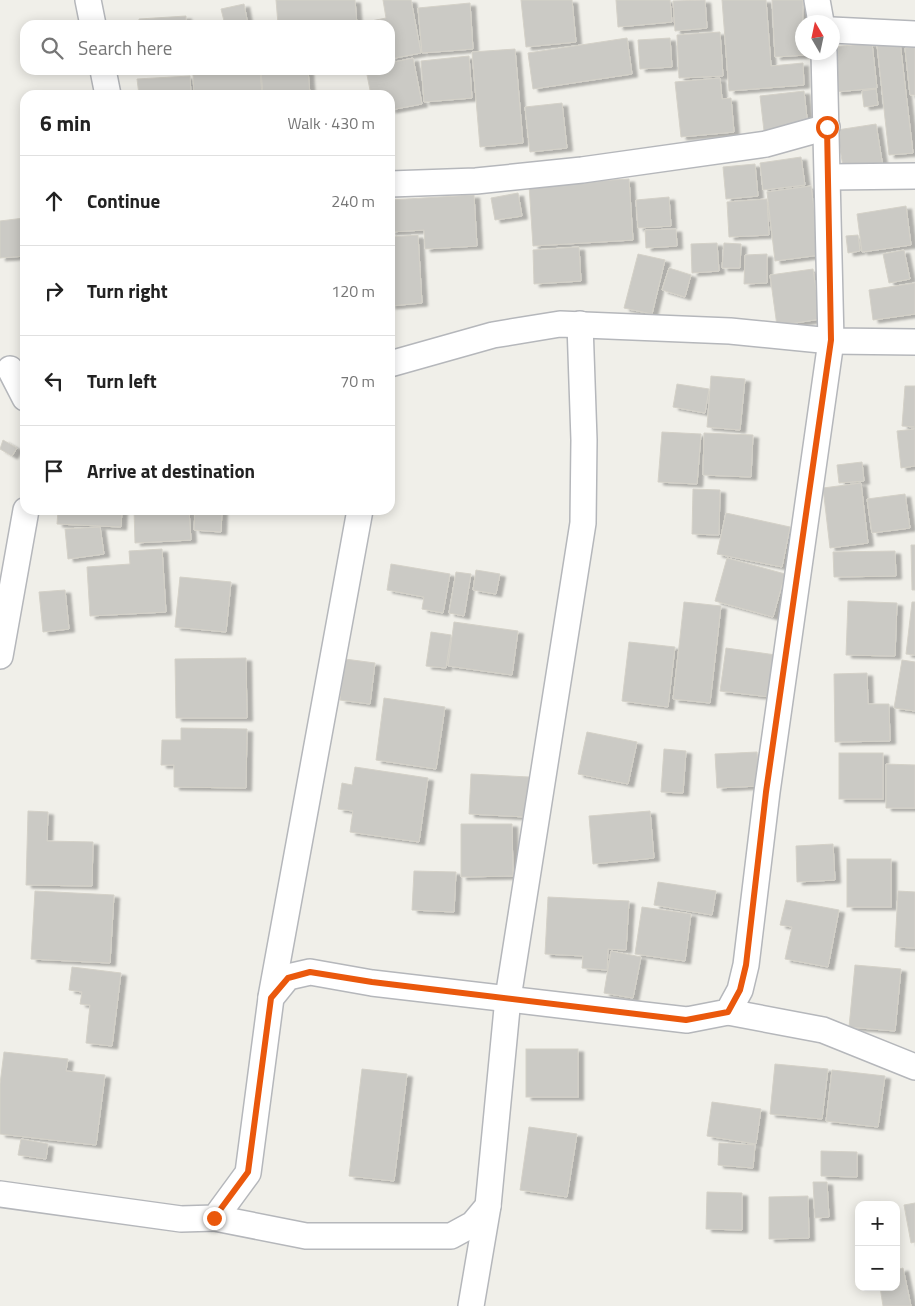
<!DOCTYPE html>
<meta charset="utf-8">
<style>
:root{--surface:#fff;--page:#f2f2f2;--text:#222;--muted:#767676;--line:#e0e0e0}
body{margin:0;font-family:"Titillium Web",sans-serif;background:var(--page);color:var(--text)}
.controls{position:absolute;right:15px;bottom:15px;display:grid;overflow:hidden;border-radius:10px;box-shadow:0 2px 12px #0003}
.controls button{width:45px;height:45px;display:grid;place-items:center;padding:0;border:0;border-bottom:1px solid var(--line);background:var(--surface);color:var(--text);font:25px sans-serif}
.compass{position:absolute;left:795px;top:15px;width:45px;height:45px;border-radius:50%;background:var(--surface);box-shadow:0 2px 12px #0003;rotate:351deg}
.stop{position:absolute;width:15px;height:15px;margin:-11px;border:4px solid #ea580c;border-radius:50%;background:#fff}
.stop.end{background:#ea580c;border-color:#fff;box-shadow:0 1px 5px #0008}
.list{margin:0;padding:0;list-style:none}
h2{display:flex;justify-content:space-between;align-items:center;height:65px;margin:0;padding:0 20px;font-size:21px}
h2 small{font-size:16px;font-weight:400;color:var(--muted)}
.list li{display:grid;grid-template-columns:32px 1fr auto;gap:15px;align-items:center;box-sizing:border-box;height:90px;padding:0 20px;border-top:1px solid var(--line)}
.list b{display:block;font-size:19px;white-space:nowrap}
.list em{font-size:16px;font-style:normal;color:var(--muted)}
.icon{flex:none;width:28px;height:28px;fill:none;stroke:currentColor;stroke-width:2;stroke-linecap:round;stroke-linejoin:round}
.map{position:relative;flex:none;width:915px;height:1306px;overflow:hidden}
.search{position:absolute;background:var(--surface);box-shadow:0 2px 12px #0003;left:20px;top:20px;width:375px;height:55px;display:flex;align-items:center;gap:12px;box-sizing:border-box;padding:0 18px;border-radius:15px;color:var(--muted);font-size:19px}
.panel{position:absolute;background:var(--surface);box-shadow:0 2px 12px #0003;left:20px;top:90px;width:375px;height:425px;border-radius:15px}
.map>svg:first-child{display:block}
.building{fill:#cbcac5;stroke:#d4d1c8;filter:url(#shadow)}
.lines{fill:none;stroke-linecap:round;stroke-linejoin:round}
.street-casing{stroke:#b5b7bb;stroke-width:28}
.street{stroke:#fff;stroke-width:25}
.route{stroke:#ea580c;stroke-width:6}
</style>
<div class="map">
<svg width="915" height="1306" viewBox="0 0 915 1306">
<defs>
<filter id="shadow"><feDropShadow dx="5.5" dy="3" stdDeviation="1" flood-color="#0004"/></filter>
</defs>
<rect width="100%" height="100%" fill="#f0efe9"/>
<g class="building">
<polygon points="276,0 355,0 357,25 259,25 278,24"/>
<polygon points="383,0 411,0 421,53 390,59 390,25 362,25 361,23 386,18"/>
<polygon points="521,0 572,0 576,42 526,47"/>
<polygon points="616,0 670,0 672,22 618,27"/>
<polygon points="705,0 707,28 675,31 673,1"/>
<polygon points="722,0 766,0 771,66 803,63 804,85 729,91"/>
<polygon points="772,0 803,0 802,52 806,52 806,55 775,57"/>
<polygon points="470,3 473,49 422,53 418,8"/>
<polygon points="244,4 248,25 225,25 221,9"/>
<polygon points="186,16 186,25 139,25 139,19"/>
<polygon points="720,32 723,76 679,78 677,35"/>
<polygon points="627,38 632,74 533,89 528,53"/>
<polygon points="670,38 672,67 640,69 638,40"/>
<polygon points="900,42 913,153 889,155 877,45"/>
<polygon points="872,43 877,88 836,92 832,47"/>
<polygon points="915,47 915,95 910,95 905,48"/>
<polygon points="515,49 523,143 480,147 472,52"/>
<polygon points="469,56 472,98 424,102 421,61"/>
<polygon points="413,58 422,104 390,110 390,95 371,95 366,70 390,70 390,63"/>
<polygon points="261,70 308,70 310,95 263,95"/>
<polygon points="260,71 262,95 194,95 193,75"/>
<polygon points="190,76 191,95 139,95 137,79"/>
<polygon points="720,78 722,99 731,98 734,132 681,137 675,82"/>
<polygon points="876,89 878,105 864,107 862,91"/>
<polygon points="804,91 808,127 764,131 760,96"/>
<polygon points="562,103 567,148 530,152 525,107"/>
<polygon points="876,124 883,167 844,173 837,130"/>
<polygon points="801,157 805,185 763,190 760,163"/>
<polygon points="755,164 758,196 726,199 723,167"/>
<polygon points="629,179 633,240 533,246 529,185"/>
<polygon points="811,186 820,255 775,261 767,192"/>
<polygon points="518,193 522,216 495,220 491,198"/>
<polygon points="474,195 477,246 425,249 424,230 390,232 390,200"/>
<polygon points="669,197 671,226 638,228 636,200"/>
<polygon points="767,199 769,235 729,237 727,202"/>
<polygon points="906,206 911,245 862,252 857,214"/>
<polygon points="24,218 25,256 0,258 0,221"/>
<polygon points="676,229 677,246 646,248 645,230"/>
<polygon points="418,235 422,303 390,306 390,237"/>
<polygon points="858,235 860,251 848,253 846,236"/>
<polygon points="717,243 719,271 692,273 691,244"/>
<polygon points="724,243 741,244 740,268 722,268"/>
<polygon points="579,247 581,281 534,284 533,250"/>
<polygon points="904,250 910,279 889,283 883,254"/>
<polygon points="638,254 665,260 652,314 624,308"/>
<polygon points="767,254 767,283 744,284 745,255"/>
<polygon points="669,268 691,275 685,297 662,290"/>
<polygon points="813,269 820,319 777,326 770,275"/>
<polygon points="915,283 915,314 873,320 869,290"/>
<polygon points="711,376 745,379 740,430 707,427"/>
<polygon points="677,384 709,389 705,413 673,407"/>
<polygon points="905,386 915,386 915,427 902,426"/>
<polygon points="915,429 915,466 901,468 897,431"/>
<polygon points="662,432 701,434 697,484 658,482"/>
<polygon points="704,433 753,435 751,477 703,475"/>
<polygon points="3,440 17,448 12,456 0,449"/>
<polygon points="862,462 864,481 839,483 837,465"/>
<polygon points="861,483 868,543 830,548 823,488"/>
<polygon points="693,489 720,490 719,535 692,534"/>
<polygon points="905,494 910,528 872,533 867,499"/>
<polygon points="58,510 122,510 121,527 57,524"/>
<polygon points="134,510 189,510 191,540 135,543"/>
<polygon points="195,510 222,510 221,532 194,530"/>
<polygon points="726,513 790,527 782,567 717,554"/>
<polygon points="100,527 104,554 68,559 65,529"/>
<polygon points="911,545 915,545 915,590 912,590"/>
<polygon points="162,549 166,612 90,616 87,567 130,564 129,551"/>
<polygon points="895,551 896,576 834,577 833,552"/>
<polygon points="727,558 785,574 773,617 715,601"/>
<polygon points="391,564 450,574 443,613 422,609 424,597 387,590"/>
<polygon points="476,570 500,574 496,594 473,590"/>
<polygon points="456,572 471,574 464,616 449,613"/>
<polygon points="180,577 231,582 226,632 175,627"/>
<polygon points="65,590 69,629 43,632 39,592"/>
<polygon points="848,601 897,603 895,656 846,655"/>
<polygon points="684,602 721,606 710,703 673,699"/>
<polygon points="912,602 915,602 915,655 906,654"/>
<polygon points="454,622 518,631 512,675 448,666"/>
<polygon points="431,632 451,635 446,668 426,666"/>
<polygon points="629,642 675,647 668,707 622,701"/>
<polygon points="726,648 776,655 770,697 720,691"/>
<polygon points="246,658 247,718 176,718 175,659"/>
<polygon points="345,659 375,663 370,704 340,700"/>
<polygon points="902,660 915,662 915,711 894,708"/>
<polygon points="867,673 868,704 889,704 890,741 835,742 834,674"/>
<polygon points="384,698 445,707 436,769 376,760"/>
<polygon points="181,728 247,729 246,788 174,787 174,765 161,765 162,740 181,740"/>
<polygon points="587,732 637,742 628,784 578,774"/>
<polygon points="664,749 686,751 683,793 661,792"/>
<polygon points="757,752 759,786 717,788 715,754"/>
<rect x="839" y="753" width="44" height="46"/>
<polygon points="886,764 915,765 915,808 886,808"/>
<polygon points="355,767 428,778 419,842 350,832 353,811 338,809 342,783 352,785"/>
<polygon points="471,774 529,777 526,817 469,814"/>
<polygon points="28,811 48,812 47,841 93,842 92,886 26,885"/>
<polygon points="650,811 654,858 593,864 589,816"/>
<polygon points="461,824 512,824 513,876 461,877"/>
<polygon points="833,844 835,880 797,882 796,846"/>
<rect x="847" y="859" width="44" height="48"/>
<polygon points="414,871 456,872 454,912 412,910"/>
<polygon points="658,882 716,891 712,915 654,905"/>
<polygon points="35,891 114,895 110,963 31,959"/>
<polygon points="898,891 915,892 915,948 895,947"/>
<polygon points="548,897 629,901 626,950 608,949 607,970 582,968 583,956 545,954"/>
<polygon points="786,900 839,910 828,967 785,959 792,927 780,925"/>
<polygon points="642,907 691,914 685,961 635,954"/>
<polygon points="611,951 641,957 633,998 604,993"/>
<polygon points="855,965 901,969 895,1031 849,1027"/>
<polygon points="72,967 121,973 112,1046 86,1043 90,1005 80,1004 82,992 69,990"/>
<rect x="526" y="1049" width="52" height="48"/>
<polygon points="4,1052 68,1059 66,1071 105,1075 96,1145 0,1134 0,1084"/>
<polygon points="775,1064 828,1069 822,1119 770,1114"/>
<polygon points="362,1069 407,1074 394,1181 349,1176"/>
<polygon points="832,1070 885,1076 878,1127 826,1121"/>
<polygon points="712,1102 761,1109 756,1144 707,1136"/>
<polygon points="529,1127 577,1134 567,1197 520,1190"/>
<polygon points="21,1139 48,1144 46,1159 18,1155"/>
<polygon points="719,1143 755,1145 753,1168 718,1165"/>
<polygon points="821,1151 857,1152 857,1177 821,1176"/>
<polygon points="813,1182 827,1182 829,1217 815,1218"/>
<polygon points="707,1192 742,1193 742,1230 706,1229"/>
<polygon points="808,1196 809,1238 769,1239 769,1197"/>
<polygon points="915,1203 915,1242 911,1243 904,1205"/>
<polygon points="903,1268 911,1306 883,1306 880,1287 896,1287 896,1270"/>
</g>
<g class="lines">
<g class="street-casing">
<g id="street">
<polyline points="88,0 93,25"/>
<polyline points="817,0 821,22"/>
<polyline points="832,30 915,34"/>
<polyline points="103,70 108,95"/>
<polyline points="828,177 915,176"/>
<polyline points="390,184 476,181 582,170 766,144 827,127"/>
<polyline points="390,364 493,335 560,324 730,331 831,341 915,342"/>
<polyline points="10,369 25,398"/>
<polyline points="0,656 26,510"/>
<polyline points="271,997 360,510"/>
<polyline points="728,1012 823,1030 915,1067"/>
<polyline points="0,1194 181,1219 215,1218 248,1173 271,998 288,977 310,972 372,983 687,1020 728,1012 740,990 746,965 767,792 831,341 824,52"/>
<polyline points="215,1218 306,1236 451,1236 473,1224 488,1206 508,998 583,523 584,440 580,324"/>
<polyline points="471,1306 488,1206"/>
</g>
</g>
<use href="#street" class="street"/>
</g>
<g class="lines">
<polyline class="route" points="214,1218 248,1172 271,998 288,978 310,972 372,982 686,1020 728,1012 740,990 746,965 766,792 831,340 827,127"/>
</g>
</svg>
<div class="controls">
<button>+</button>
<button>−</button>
</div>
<svg class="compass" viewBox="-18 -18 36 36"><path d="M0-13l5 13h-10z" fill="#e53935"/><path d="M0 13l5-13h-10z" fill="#767676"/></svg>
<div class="stop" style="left:827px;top:127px"></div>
<div class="stop end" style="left:214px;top:1218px"></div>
<div class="search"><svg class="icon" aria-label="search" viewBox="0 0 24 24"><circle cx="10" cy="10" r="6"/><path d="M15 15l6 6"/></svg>Search here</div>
<section class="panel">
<h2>6 min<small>Walk · 430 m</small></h2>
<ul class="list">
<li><svg class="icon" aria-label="ahead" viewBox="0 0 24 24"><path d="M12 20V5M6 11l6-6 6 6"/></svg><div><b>Continue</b></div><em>240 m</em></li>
<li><svg class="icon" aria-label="right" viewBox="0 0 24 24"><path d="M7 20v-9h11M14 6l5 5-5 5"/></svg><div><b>Turn right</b></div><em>120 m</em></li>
<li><svg class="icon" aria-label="left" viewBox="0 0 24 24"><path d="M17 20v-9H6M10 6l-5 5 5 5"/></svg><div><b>Turn left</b></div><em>70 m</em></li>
<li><svg class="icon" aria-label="arrive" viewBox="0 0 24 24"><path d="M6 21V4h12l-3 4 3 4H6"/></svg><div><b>Arrive at destination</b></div></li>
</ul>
</section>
</div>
